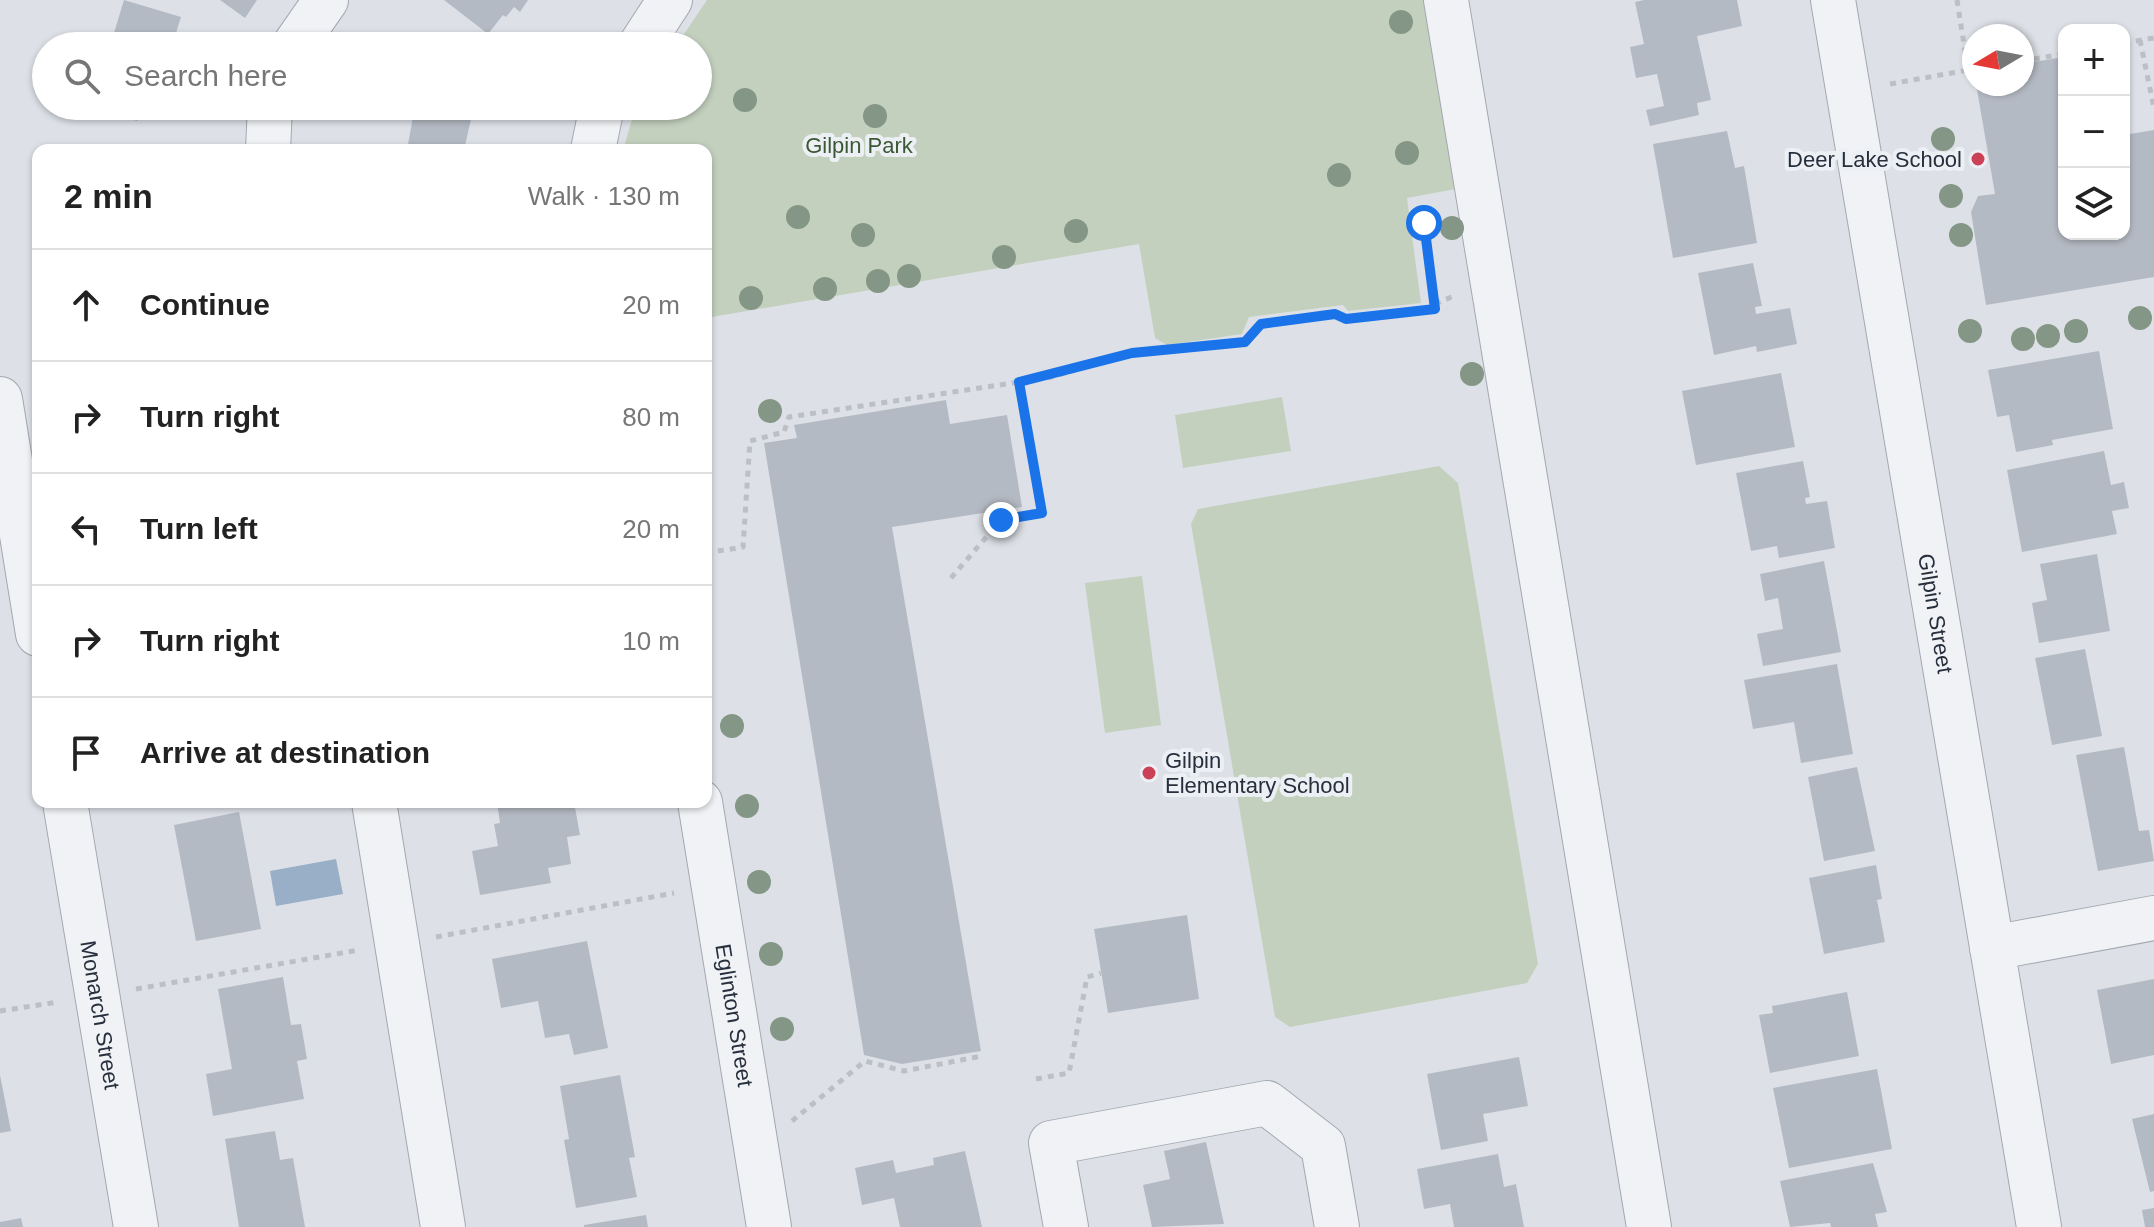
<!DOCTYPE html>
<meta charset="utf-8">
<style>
:root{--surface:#fff;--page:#f6f6f6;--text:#222;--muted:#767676;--line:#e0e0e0}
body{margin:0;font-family:Arial,sans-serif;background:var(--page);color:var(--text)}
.controls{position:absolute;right:24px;top:24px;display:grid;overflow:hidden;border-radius:16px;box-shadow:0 2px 6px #0004}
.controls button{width:72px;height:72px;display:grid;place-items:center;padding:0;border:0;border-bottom:2px solid var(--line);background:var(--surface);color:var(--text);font:40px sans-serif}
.compass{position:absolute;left:1962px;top:24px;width:72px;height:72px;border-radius:50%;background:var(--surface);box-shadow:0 2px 6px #0004;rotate:260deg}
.stop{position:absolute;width:24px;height:24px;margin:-18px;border:6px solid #1a73e8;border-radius:50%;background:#fff}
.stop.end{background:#1a73e8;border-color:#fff;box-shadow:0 2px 8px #0008}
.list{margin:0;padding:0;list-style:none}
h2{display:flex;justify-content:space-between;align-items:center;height:104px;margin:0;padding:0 32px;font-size:34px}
h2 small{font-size:26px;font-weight:400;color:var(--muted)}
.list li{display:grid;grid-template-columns:52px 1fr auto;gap:24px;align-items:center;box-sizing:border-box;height:112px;padding:0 32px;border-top:2px solid var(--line)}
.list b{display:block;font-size:30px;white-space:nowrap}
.list em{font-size:26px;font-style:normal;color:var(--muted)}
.icon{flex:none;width:44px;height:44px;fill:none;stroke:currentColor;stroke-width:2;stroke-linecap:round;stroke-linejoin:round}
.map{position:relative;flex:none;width:2154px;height:1227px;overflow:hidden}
.search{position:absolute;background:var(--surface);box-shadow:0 2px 6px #0004;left:32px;top:32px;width:680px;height:88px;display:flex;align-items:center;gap:20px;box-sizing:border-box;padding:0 28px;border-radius:44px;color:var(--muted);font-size:30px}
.panel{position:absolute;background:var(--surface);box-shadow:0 2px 6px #0004;left:32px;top:144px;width:680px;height:664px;border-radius:16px}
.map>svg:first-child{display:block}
.green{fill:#c3d0be}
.water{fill:#98afc7}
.building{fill:#b4bac3}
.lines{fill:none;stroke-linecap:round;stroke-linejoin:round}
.minor-casing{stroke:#a3a8b1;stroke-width:46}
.path{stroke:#bcbfc5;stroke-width:5;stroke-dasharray:6 6;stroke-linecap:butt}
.minor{stroke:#f0f2f5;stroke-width:44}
.tree{fill:#849685}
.route{stroke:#1a73e8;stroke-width:10}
.poi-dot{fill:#cb4258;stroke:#ecf0f4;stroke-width:3}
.labels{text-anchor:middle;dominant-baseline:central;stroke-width:8;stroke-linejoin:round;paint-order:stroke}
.park-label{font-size:22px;fill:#3b5834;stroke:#ecf0f4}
.poi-label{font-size:22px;fill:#272f3d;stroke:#ecf0f4;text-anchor:end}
.street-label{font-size:22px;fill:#272f3d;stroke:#ecf0f4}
</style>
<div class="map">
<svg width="2154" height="1227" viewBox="0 0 2154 1227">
<rect width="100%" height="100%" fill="#dde1e7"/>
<g class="green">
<polygon points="707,0 1446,0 1477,185 1407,198 1421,303 1348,311 1343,305 1249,317 1242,334 1167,345 1155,338 1139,244 706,318 706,150 623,150 636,106 698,106 698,46 676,46"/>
<polygon points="1282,397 1291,451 1183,468 1175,415"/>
<polygon points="1439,466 1458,483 1538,964 1527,983 1290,1027 1275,1017 1191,524 1198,509"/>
<polygon points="1142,576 1161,725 1105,733 1085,583"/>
</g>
<polygon class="water" points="336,859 343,894 276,906 270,871"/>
<g class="building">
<polygon points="124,0 181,17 172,46 110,46"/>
<polygon points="220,0 257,0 245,18"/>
<polygon points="444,0 528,0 520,12 514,7 506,17 503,15 488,34"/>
<polygon points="1644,0 1737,0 1742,26 1697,36 1711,100 1697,103 1699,115 1650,126 1646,110 1664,106 1657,74 1636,78 1630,47 1644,44 1635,2"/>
<polygon points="2064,57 2064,234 2124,234 2124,135 2154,130 2154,277 1986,305 1971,212 1978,196 1995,194 1976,84 2022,84 2022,64"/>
<polygon points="91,106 142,106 137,121"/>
<polygon points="415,106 474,106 464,150 407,150"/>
<polygon points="1727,131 1735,168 1744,166 1757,243 1673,258 1653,144"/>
<polygon points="1753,263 1762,306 1755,307 1756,314 1790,308 1797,344 1757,352 1756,346 1714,355 1698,273"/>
<polygon points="2099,351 2113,429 2052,440 2053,445 2016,452 2009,415 1997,417 1988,370"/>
<polygon points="1781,373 1795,447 1696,465 1682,391"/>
<polygon points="946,400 950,424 1007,415 1022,507 892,527 981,1051 902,1064 864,1055 764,443 797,438 794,425"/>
<polygon points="2104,451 2111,485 2124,482 2129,508 2112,511 2117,534 2022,552 2007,470"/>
<polygon points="1803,461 1810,497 1805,498 1806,504 1827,501 1835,548 1779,558 1777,546 1751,551 1736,473"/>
<polygon points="2097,554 2110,631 2039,643 2032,603 2047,600 2040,564"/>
<polygon points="1824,561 1841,652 1763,666 1757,634 1783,629 1778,598 1765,601 1760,574"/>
<polygon points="2085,649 2102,736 2052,745 2035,658"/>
<polygon points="1837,664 1853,754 1801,763 1794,722 1753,729 1744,680"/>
<polygon points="2124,747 2139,831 2149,830 2154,861 2098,871 2076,755"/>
<polygon points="1857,767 1875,851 1824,861 1808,777"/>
<polygon points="497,802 574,802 580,835 567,837 571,864 548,868 551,883 480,895 472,851 498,846 494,824 500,823"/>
<polygon points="239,812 261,929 196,941 174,825"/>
<polygon points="1876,865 1882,899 1877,900 1885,942 1824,954 1809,878"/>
<polygon points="1187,915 1199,999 1108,1013 1094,929"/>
<polygon points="587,941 608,1048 574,1055 569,1034 545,1038 538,1001 501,1008 492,959"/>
<polygon points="283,977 291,1025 301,1024 307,1059 297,1061 304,1099 213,1116 206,1074 232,1069 218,989"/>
<polygon points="2154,979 2154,1055 2111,1064 2097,990"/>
<polygon points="1847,992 1859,1056 1770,1073 1759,1015 1773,1013 1772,1006"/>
<polygon points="1519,1057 1528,1106 1483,1114 1488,1141 1441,1150 1427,1074"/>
<polygon points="1877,1069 1892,1149 1789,1168 1773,1088"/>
<polygon points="0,1075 11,1131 0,1133"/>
<polygon points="620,1075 635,1157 629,1158 637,1197 576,1208 564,1140 569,1139 560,1086"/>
<polygon points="2154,1114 2154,1191 2150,1192 2132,1119"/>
<polygon points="275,1131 280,1160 293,1158 305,1227 239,1227 225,1139"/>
<polygon points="1206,1142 1224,1224 1152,1227 1143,1185 1170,1179 1164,1151"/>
<polygon points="965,1151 982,1227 900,1227 894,1198 862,1205 855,1168 893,1160 896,1173 934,1165 933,1158"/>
<polygon points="1498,1154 1504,1187 1516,1184 1524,1227 1454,1227 1450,1204 1424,1209 1417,1169"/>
<polygon points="1873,1163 1887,1212 1875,1214 1878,1227 1831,1227 1830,1223 1790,1227 1780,1181"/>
<polygon points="2154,1208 2154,1227 2145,1227 2142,1210"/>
<polygon points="646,1215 648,1227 584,1227 584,1225"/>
<polygon points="21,1218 23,1227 0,1227 0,1222"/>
</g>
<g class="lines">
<g class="minor-casing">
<g id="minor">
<polyline points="1446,0 1649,1227"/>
<path id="s1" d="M1833,0L2039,1227"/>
<polyline points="294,46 326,0"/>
<polyline points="640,46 670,0"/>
<polyline points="268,150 270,106"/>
<polyline points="593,150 602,106"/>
<polyline points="0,399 38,634"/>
<path id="s2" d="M65,802L136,1227"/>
<polyline points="374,802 443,1227"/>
<path id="s3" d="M700,802L769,1227"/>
<polyline points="1992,948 2154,918"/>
<polyline points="1066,1227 1051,1143 1267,1103 1323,1146 1337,1227"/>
</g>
</g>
<g class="path">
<polyline points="1957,0 1968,70"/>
<polyline points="2140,40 2154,108"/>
<polyline points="2124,43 2154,38"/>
<polyline points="2022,61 2064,54"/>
<polyline points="1890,84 1974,69"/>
<polyline points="1435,304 1454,296"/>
<polyline points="706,553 743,547 750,441 784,432 789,417 1052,377 1132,353 1245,342 1261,324 1335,314 1346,319 1435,309 1424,223"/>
<polyline points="951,578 1001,520 1042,513 1019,382"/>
<polyline points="436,937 674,893"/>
<polyline points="136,989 359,950"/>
<polyline points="0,1011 58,1002"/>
<polyline points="1036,1079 1069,1073 1087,977 1101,973"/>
<polyline points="792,1121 865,1061 904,1071 982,1056"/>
</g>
<use href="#minor" class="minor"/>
</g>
<g class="tree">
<circle cx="1401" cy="22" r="12"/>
<circle cx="745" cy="100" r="12"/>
<circle cx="875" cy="116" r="12"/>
<circle cx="1943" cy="139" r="12"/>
<circle cx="1407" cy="153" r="12"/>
<circle cx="1339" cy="175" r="12"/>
<circle cx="1951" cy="196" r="12"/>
<circle cx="798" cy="217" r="12"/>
<circle cx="1452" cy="228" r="12"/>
<circle cx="1076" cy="231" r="12"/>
<circle cx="863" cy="235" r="12"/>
<circle cx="1961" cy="235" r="12"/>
<circle cx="1004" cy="257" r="12"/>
<circle cx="909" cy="276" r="12"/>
<circle cx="878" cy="281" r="12"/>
<circle cx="825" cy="289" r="12"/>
<circle cx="751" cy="298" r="12"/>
<circle cx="2140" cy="318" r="12"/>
<circle cx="1970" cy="331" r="12"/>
<circle cx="2076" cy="331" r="12"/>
<circle cx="2048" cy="336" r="12"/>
<circle cx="2023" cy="339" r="12"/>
<circle cx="1472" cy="374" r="12"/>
<circle cx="770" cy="411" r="12"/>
<circle cx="732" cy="726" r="12"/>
<circle cx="747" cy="806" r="12"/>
<circle cx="759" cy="882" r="12"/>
<circle cx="771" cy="954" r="12"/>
<circle cx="782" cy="1029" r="12"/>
</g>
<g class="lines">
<polyline class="route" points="1001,520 1042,513 1019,382 1132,353 1245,342 1261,324 1335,314 1346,319 1435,309 1424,223"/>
</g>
<g class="poi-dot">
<circle cx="1978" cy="159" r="8"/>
<circle cx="1149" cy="773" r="8"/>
</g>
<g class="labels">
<g class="park-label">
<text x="859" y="145">Gilpin Park</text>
</g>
<g class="poi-label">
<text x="1962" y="159">Deer Lake School</text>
<text x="1165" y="760" text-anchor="start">Gilpin<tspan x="1165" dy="25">Elementary School</tspan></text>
</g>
<g class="street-label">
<text stroke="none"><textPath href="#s1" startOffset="622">Gilpin Street</textPath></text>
<text stroke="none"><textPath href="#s2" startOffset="216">Monarch Street</textPath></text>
<text stroke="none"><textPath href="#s3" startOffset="216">Eglinton Street</textPath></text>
</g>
</g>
</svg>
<div class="controls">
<button>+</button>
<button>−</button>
<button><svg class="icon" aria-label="layers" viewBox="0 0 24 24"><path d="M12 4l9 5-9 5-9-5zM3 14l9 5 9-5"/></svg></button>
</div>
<svg class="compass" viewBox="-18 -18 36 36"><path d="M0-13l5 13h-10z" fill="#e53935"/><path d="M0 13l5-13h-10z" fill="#767676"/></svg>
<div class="stop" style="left:1424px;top:223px"></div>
<div class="stop end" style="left:1001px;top:520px"></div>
<div class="search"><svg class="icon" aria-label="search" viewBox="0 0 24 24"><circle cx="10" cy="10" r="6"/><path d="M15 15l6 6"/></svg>Search here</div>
<section class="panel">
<h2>2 min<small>Walk · 130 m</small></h2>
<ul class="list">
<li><svg class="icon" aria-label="ahead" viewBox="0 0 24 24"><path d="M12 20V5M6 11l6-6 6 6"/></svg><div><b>Continue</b></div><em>20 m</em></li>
<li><svg class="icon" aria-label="right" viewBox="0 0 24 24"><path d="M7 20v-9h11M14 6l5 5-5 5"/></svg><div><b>Turn right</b></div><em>80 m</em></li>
<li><svg class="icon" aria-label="left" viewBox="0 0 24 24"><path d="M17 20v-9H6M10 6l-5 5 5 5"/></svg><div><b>Turn left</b></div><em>20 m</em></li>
<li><svg class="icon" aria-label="right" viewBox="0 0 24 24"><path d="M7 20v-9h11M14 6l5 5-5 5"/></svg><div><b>Turn right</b></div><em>10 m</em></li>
<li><svg class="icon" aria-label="arrive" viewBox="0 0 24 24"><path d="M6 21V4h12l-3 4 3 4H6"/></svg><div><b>Arrive at destination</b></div></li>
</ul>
</section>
</div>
